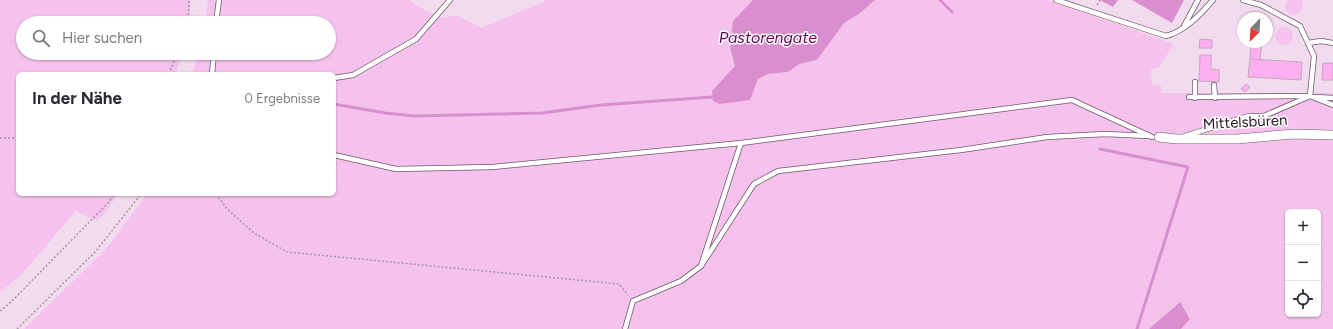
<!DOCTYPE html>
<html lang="de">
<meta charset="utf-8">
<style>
:root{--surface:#fff;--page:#f7f7f7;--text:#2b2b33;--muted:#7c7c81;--line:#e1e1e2}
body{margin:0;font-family:Figtree,sans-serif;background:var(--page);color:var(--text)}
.controls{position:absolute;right:12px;bottom:12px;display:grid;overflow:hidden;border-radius:6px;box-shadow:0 1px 3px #0004}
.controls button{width:36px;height:36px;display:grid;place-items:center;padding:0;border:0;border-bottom:1px solid var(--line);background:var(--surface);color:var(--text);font:20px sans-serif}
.compass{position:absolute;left:1237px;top:12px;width:36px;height:36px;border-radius:50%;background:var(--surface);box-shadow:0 1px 3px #0004;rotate:204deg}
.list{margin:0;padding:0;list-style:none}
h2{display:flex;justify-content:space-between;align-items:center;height:52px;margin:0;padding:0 16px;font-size:17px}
h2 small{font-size:13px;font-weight:400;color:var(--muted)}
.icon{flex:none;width:22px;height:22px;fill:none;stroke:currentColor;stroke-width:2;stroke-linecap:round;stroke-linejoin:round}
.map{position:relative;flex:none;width:1333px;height:329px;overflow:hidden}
.search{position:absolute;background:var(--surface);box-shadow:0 1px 3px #0004;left:16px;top:16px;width:320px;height:44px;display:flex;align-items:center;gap:10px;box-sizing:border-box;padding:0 14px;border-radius:22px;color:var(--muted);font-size:15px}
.panel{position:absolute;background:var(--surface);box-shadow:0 1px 3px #0004;left:16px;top:72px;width:320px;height:124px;border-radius:6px}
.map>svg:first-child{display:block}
.green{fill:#f4c2ec;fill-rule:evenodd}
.water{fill:#d98fce}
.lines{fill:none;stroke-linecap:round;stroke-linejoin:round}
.stream{stroke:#d98fce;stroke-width:3}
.building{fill:#fdb0f1;stroke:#bfa8bb}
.service-casing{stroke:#6d5869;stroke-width:6}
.minor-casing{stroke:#6d5869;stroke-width:10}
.path{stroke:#a694a3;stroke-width:1.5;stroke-dasharray:2 2;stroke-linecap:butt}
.service{stroke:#fff;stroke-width:4.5}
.minor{stroke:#fff;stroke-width:9}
.labels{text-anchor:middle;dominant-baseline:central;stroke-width:3;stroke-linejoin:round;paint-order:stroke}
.street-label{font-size:15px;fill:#292027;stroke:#fff}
.water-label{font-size:16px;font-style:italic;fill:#5e0057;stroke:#fff}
</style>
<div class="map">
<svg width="1333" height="329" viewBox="0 0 1333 329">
<rect width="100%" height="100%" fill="#f3dbef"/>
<g class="green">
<polygon points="0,0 191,0 188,23 23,23 23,53 182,53 176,74 18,74 18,194 118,194 107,210 97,221 76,211 21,275 0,292"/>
<path d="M208,0H409L423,9L443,18L457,15L481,28L541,3L547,0H753L733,21L730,48L735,66L712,91L749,100L758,79L768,74L788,72L799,64L817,60L844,23L859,14L875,0H1048L1174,44L1159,67L1151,69L1152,85L1161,86L1162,93H1333V329H1181L1190,319L1180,302L1149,329H24L105,250L147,194H334V74H192L199,53H329V23H205ZM1288,212H1318V314H1288Z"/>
<polygon points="1287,0 1301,0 1303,5 1301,11 1294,15 1288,13 1285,8"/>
<circle cx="1284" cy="36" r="9"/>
</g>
<g class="water">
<polygon points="753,0 875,0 859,14 844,23 817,60 799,64 788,72 768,74 758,79 750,100 720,104 713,101 712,91 735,66 730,48 733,21"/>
<polygon points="1100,0 1118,0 1113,7"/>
<polygon points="1132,0 1184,0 1172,23"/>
<polygon points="1180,302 1190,319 1181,329 1149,329"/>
</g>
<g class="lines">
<g class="stream">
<polyline points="940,0 952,12"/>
<polyline points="334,104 385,113 415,116 542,113 601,105 712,97 715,94"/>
<polyline points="1100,149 1188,167 1137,329"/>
</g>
</g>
<g class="building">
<polygon points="1200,39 1212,40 1212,48 1199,48"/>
<polygon points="1251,42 1262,42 1260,60 1250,59"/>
<polygon points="1200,55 1211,55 1211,69 1219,70 1219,82 1199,81"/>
<polygon points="1250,59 1302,62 1301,80 1248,77"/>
<polygon points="1323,63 1333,63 1333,80 1322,80"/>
<polygon points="1246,84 1250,87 1245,92 1241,89"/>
</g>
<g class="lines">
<g class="service-casing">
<g id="service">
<path d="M1056,0L1166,36C1185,31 1200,15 1213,0"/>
<polyline points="1243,0 1261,5 1300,26 1314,56 1310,96"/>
<polyline points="216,23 219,0"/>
<polyline points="1184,26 1198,0"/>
<polyline points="1308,43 1321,41 1333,43"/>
<polyline points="212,74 214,53"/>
<polyline points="334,78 353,75 416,39 450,0"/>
<polyline points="1195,82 1195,98"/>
<polyline points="1214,85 1215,98"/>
<polyline points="1189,97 1307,96"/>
<polyline points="1315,97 1333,98"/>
<polyline points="1185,136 1249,116 1264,116 1310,96 1333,105"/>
<polyline points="334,155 396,169 493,167 741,143 1072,100 1152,137"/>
<polyline points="701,266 754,184 778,171 961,150 1047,137 1105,134 1149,136"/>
<polyline points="625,329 633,301 681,281 701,266 741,143"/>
</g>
</g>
<g class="minor-casing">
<polyline id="minor" points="1159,137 1176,139 1237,139 1294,134 1333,135"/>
</g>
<g class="path">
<polyline points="1097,5 1100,0"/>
<polyline points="188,23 189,0"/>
<polyline points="169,74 177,53"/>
<polyline points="0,138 18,138"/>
<polyline points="216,194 227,209 254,233 287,252 619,284 628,295"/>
<polyline points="0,311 9,304 108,203 114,194"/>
<polyline points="17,329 96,251 141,194"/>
</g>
<use href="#service" class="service"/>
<use href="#minor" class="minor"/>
</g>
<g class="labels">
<g class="street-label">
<text transform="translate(1245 122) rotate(-3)">Mittelsbüren</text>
</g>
<g class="water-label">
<text x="768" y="37">Pastorengate</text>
</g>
</g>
</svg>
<div class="controls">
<button>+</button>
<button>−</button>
<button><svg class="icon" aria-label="locate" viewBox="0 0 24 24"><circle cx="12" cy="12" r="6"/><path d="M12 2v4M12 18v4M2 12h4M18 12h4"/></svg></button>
</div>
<svg class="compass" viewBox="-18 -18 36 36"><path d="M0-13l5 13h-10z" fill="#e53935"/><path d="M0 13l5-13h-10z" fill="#7c7c81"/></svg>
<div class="search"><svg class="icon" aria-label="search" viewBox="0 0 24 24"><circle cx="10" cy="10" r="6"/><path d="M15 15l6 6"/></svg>Hier suchen</div>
<section class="panel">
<h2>In der Nähe<small>0 Ergebnisse</small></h2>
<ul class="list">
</ul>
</section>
</div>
